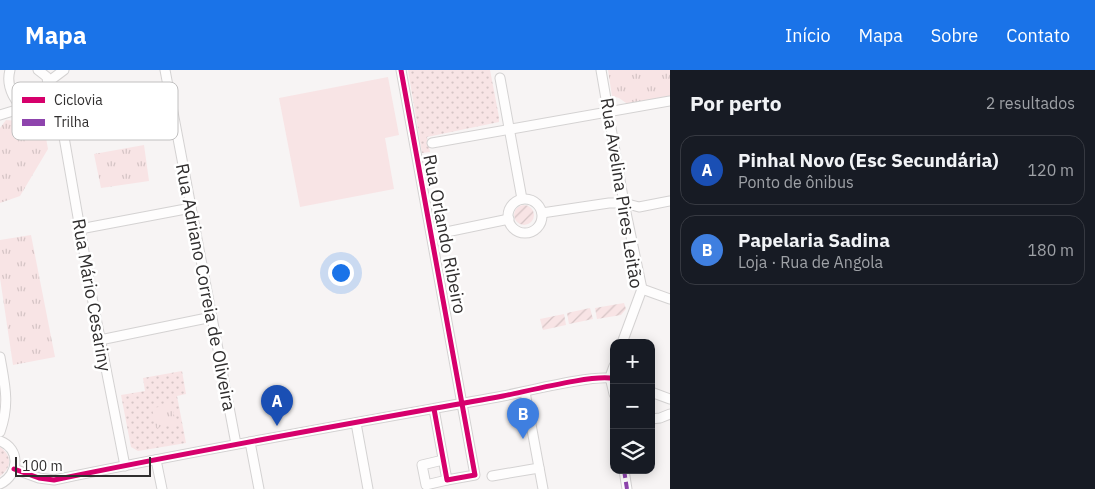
<!DOCTYPE html>
<html lang="pt">
<meta charset="utf-8">
<style>
:root{--surface:#171b24;--page:#20242c;--text:#f1f3f6;--muted:#9ea1a6;--line:#363941;--accent:#1a73e8}
body{margin:0;font-family:"IBM Plex Sans",sans-serif;background:var(--page);color:var(--text)}
.controls{position:absolute;right:15px;bottom:15px;display:grid;overflow:hidden;border-radius:10px;box-shadow:0 2px 12px #0003}
.controls button{width:45px;height:45px;display:grid;place-items:center;padding:0;border:0;border-bottom:1px solid var(--line);background:var(--surface);color:var(--text);font:25px sans-serif}
.scale{position:absolute;left:15px;bottom:12px;width:136px;box-sizing:border-box;padding-left:5px;border:2px solid #302e2e;border-top:0;font-size:14px;line-height:18px;white-space:nowrap;color:#302e2e;-webkit-text-stroke:4px #fff;paint-order:stroke}
.you{position:absolute;left:340px;top:202px;width:18px;height:18px;margin:-12px;border:4px solid #fff;border-radius:50%;background:#1a73e8;box-shadow:0 0 0 8px #1a73e833}
.badge{display:grid;place-items:center;width:32px;height:32px;border-radius:50%;background:var(--accent);color:#fff;font-size:16px;font-weight:700}
.pin{position:absolute;translate:-50% -41px;filter:drop-shadow(0 1px 2px #0008)}
.pin::after{content:'';position:absolute;top:26px;width:18px;height:15px;background:inherit;clip-path:polygon(0 0,100% 0,50% 100%)}
.list{margin:0;padding:0;list-style:none}
h2{display:flex;justify-content:space-between;align-items:center;height:65px;margin:0;padding:0 20px;font-size:21px}
h2 small{font-size:16px;font-weight:400;color:var(--muted)}
.list li{display:grid;grid-template-columns:32px 1fr auto;gap:15px;align-items:center;box-sizing:border-box;height:70px;margin:0 10px 10px;padding:0 10px;border:1px solid var(--line);border-radius:15px}
.list b{display:block;font-size:19px;white-space:nowrap}
.list p{margin:0;font-size:16px;white-space:nowrap;color:var(--muted)}
.list em{font-size:16px;font-style:normal;color:var(--muted)}
.icon{flex:none;width:28px;height:28px;fill:none;stroke:currentColor;stroke-width:2;stroke-linecap:round;stroke-linejoin:round}
.map{position:relative;flex:none;width:670px;height:419px;overflow:hidden}
header{display:flex;align-items:center;gap:30px;box-sizing:border-box;height:70px;padding:0 25px;background:var(--accent);color:#fff}
header strong{font-size:24px}
nav{display:flex;gap:28px;margin-inline-start:auto;font-size:18px}
main{display:flex}
aside{flex:1;background:var(--surface)}
.map>svg:first-child{display:block}
.grass{fill:url(#grass-dots)}
.park{fill:url(#park-tufts)}
.garden{fill:url(#garden-furrows)}
.pitch{fill:#f8e4e5}
.lines{fill:none;stroke-linecap:round;stroke-linejoin:round}
.minor-casing{stroke:#d4d2d2;stroke-width:11}
.minor{stroke:#fefdfd;stroke-width:9}
.quiet{stroke:#8e44ad;stroke-width:4;stroke-dasharray:8 4;stroke-linecap:butt}
.cycleway-casing{stroke:#fff;stroke-width:8}
.cycleway{stroke:#d6006c;stroke-width:5}
.labels{text-anchor:middle;dominant-baseline:central;stroke-width:5;stroke-linejoin:round;paint-order:stroke}
.street-label{font-size:18px;fill:#302e2e;stroke:#fff}
.key{fill:#fff;stroke:#c1c0c0;stroke-width:1}
.key-label{font-size:14px;fill:#302e2e}
</style>
<header>
<strong>Mapa</strong>
<nav><a>Início</a><a>Mapa</a><a>Sobre</a><a>Contato</a></nav>
</header>
<main>
<div class="map">
<svg width="670" height="419" viewBox="0 0 670 419">
<defs>
<pattern id="grass-dots" width="8" height="8" patternUnits="userSpaceOnUse" patternTransform="scale(1.25)"><rect width="8" height="8" fill="#f8e4e5"/><path d="M2 2h.1M6 6h.1" fill="none" stroke="#d5c4c5" stroke-width="1.8" stroke-linecap="round"/></pattern>
<pattern id="park-tufts" width="24" height="20" patternUnits="userSpaceOnUse" patternTransform="scale(1.25)"><rect width="24" height="20" fill="#f8e4e5"/><path d="M3 7l-1-3M5 7V3M7 7l1-3M15 17l-1-3M17 17v-4M19 17l1-3" fill="none" stroke="#d5c4c5"/></pattern>
<pattern id="garden-furrows" width="10" height="10" patternUnits="userSpaceOnUse" patternTransform="scale(1.25)"><rect width="10" height="10" fill="#f8e4e5"/><path d="M-1 1l2-2M0 10L10 0M9 11l2-2" fill="none" stroke="#d5c4c5"/></pattern>
</defs>
<rect width="100%" height="100%" fill="#f7f4f4"/>
<g class="grass">
<polygon points="408,0 490,0 499,47 499,52 427,67 430,82 422,83"/>
<polygon points="182,301 186,324 177,326 186,373 138,381 131,377 121,325 145,321 143,308"/>
<path d="M0,377C12,385 12,398 0,406Z"/>
</g>
<g class="park">
<polygon points="608,0 670,0 670,27 629,35 619,28 612,26"/>
<polygon points="57,17 69,42 44,57 48,79 20,126 0,133 0,58 6,50 35,52 53,34"/>
<polygon points="144,75 149,111 101,118 94,84"/>
<polygon points="31,165 55,287 13,295 0,208 0,170"/>
<polygon points="172,335 176,354 156,358 152,338"/>
</g>
<g class="garden">
<circle cx="524" cy="145" r="10"/>
<polygon points="624,233 626,239 621,245 597,249 595,238"/>
<polygon points="590,238 593,249 569,254 567,243"/>
<polygon points="564,244 566,255 543,260 540,249"/>
</g>
<polygon class="pitch" points="388,7 399,65 385,68 394,119 300,137 279,28"/>
<g class="lines">
<g class="minor-casing">
<g id="minor">
<path d="M10,0C0,35 57,73 47,7L38,0"/>
<polyline points="165,0 236,374"/>
<polyline points="401,0 475,405 447,410 434,339"/>
<polyline points="601,0 624,133 642,219 622,273"/>
<polyline points="500,8 522,129"/>
<polyline points="48,16 52,9 64,0"/>
<polyline points="0,45 13,41"/>
<polyline points="432,73 670,31"/>
<circle cx="525" cy="146" r="17"/>
<polyline points="542,143 609,133 624,133 639,137 670,131"/>
<polyline points="80,159 191,138"/>
<polyline points="432,165 509,149"/>
<polyline points="642,219 670,229"/>
<polyline points="100,270 212,247"/>
<path d="M0,287C5,316 10,334 0,362"/>
<polyline points="610,307 614,324"/>
<polyline points="610,307 614,296"/>
<polyline points="525,322 543,419"/>
<polyline points="651,322 670,329"/>
<polyline points="651,349 660,348 670,344"/>
<polyline points="356,353 368,419"/>
<path d="M0,371C21,379 19,405 0,414"/>
<polyline points="250,372 259,419"/>
<polyline points="156,390 162,419"/>
<polyline points="443,390 422,395 426,415 447,410"/>
<polyline points="125,396 91,222 64,67 66,55 79,47 171,30"/>
<path d="M14,399L39,408L54,410C203,379 353,353 503,326C524,322 598,303 614,309"/>
<polyline points="624,400 627,419"/>
<polyline points="492,406 539,398"/>
</g>
</g>
<use href="#minor" class="minor"/>
<polyline class="quiet" points="624,400 627,419"/>
<g class="cycleway-casing">
<g id="cycleway">
<polyline points="401,0 475,405 447,410 434,339"/>
<path d="M14,399L39,408L54,410C203,379 353,353 503,326C524,322 598,303 614,309"/>
</g>
</g>
<use href="#cycleway" class="cycleway"/>
</g>
<g class="labels">
<g class="street-label">
<text transform="translate(622 123) rotate(81)">Rua Avelina Pires Leitão</text>
<text transform="translate(445 164) rotate(79)">Rua Orlando Ribeiro</text>
<text transform="translate(206 217) rotate(79)">Rua Adriano Correia de Oliveira</text>
<text transform="translate(92 225) rotate(80)">Rua Mário Cesariny</text>
</g>
</g>
<rect x="12" y="12" width="166" height="58" rx="8" class="key"/>
<rect x="22" y="27" width="23" height="6" fill="#d6006c"/>
<rect x="22" y="49" width="23" height="7" fill="#8e44ad"/>
<g class="key-label">
<text x="54" y="35">Ciclovia</text>
<text x="54" y="57">Trilha</text>
</g>
</svg>
<div class="controls">
<button>+</button>
<button>−</button>
<button><svg class="icon" aria-label="layers" viewBox="0 0 24 24"><path d="M12 4l9 5-9 5-9-5zM3 14l9 5 9-5"/></svg></button>
</div>
<div class="scale">100 m</div>
<div class="you"></div>
<div class="pin badge" style="left:277px;top:356px;background:#1a4fb4">A</div>
<div class="pin badge" style="left:523px;top:369px;background:#3f7fe0">B</div>
</div>
<aside>
<h2>Por perto<small>2 resultados</small></h2>
<ul class="list">
<li><span class="badge" style="background:#1a4fb4">A</span><div><b>Pinhal Novo (Esc Secundária)</b><p>Ponto de ônibus</p></div><em>120 m</em></li>
<li><span class="badge" style="background:#3f7fe0">B</span><div><b>Papelaria Sadina</b><p>Loja · Rua de Angola</p></div><em>180 m</em></li>
</ul>
</aside>
</main>
